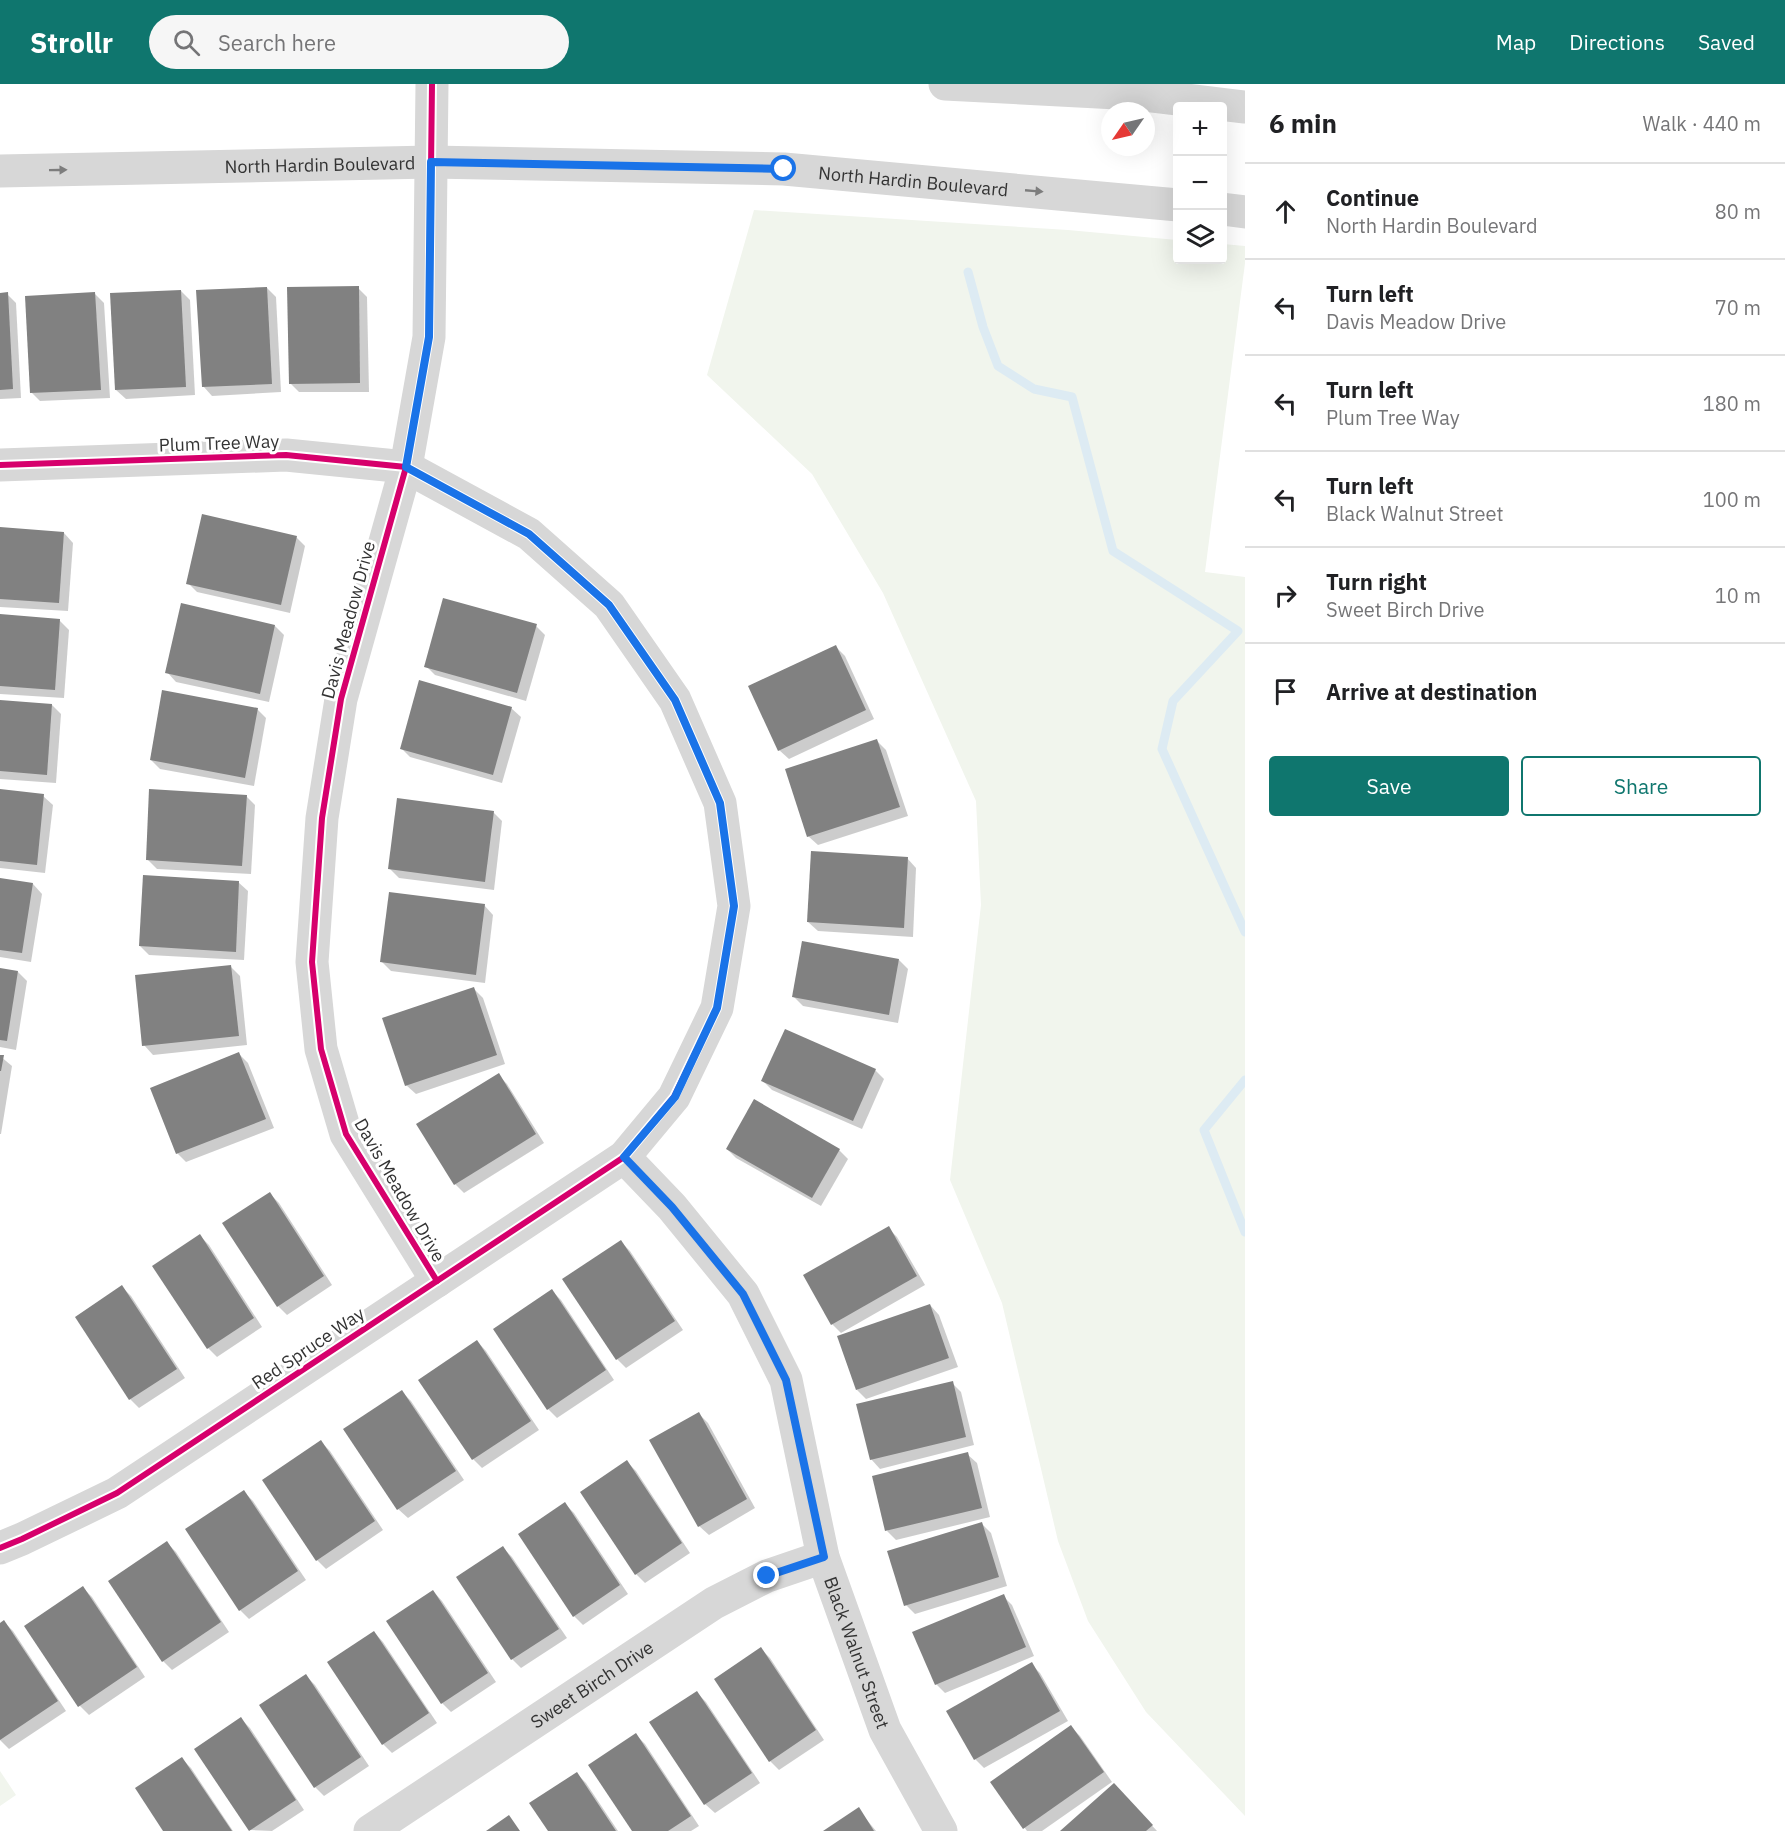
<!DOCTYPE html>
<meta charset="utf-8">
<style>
:root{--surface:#fff;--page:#f6f6f6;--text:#202124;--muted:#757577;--line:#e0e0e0;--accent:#0f766e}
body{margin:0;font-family:"IBM Plex Sans",sans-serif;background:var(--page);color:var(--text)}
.controls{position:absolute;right:18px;top:18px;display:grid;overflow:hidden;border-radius:6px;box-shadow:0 6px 24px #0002}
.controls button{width:54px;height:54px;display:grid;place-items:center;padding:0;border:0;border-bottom:2px solid var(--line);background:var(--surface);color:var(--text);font:30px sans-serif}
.compass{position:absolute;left:1101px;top:18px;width:54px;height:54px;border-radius:50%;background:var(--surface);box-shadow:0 6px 24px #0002;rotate:236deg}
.stop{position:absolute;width:18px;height:18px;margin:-14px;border:4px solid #1a73e8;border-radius:50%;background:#fff}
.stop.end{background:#1a73e8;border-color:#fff;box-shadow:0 2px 6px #0008}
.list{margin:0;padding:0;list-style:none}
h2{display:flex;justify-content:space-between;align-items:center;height:78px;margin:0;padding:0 24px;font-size:26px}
h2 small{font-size:20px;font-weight:400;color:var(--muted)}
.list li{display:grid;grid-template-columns:39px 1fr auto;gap:18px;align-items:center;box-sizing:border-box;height:96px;padding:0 24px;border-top:2px solid var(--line)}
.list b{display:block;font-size:22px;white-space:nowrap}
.list p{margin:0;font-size:20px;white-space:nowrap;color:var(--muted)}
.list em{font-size:20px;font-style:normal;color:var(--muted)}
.actions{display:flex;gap:12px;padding:18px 24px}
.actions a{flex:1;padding:14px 0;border:2px solid var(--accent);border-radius:6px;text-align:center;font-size:21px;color:var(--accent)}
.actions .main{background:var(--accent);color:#fff}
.icon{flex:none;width:33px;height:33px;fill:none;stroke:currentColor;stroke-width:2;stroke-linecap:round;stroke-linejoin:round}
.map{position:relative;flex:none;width:1245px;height:1747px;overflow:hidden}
header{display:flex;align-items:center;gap:36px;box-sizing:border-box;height:84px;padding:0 30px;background:var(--accent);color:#fff}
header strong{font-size:28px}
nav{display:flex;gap:33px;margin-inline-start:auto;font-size:21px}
.search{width:420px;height:54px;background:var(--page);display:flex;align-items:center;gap:15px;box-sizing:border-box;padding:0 21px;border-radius:33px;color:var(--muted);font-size:22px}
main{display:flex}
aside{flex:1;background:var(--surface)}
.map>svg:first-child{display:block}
.green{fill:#f1f5ed}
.shadow{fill:#0003}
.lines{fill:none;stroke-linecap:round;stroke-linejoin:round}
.stream{stroke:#ddebf3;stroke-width:9}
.building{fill:#818181}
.minor{stroke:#d7d7d7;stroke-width:33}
.cycleway-casing{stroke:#fff;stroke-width:10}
.cycleway{stroke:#d6006c;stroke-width:6}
.oneway{fill:#7d7d7d}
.route{stroke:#1a73e8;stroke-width:8}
.labels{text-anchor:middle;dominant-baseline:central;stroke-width:6;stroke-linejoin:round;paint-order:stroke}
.street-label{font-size:18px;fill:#333;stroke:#fff}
</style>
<header>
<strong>Strollr</strong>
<div class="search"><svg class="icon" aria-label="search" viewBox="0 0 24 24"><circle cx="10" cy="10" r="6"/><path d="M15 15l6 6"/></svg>Search here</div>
<nav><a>Map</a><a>Directions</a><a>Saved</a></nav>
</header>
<main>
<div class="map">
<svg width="1245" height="1747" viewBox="0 0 1245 1747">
<rect width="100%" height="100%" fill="#fff"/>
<g class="green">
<polygon points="754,126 1068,146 1177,156 1178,176 1222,176 1223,160 1245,162 1245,179 1205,488 1245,493 1245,1732 1146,1628 1088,1537 1058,1457 1002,1219 950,1096 981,821 976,717 883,509 812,390 707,291"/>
<polygon points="0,1687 16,1711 0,1722"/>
</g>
<g class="shadow">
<polygon points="267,204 276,213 281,308 212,312 203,302"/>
<polygon points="358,204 367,213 369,308 299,308 290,299"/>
<polygon points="181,207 190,216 195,311 126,315 116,306"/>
<polygon points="0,210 7,210 16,219 21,314 0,315"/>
<polygon points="95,210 104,219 110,314 40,317 31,308"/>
<polygon points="0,445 64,449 73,459 68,527 0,523"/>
<polygon points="296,453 305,462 290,529 197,508 188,499"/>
<polygon points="0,532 59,536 69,546 64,614 0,610"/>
<polygon points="275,542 284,551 269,618 176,598 167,588"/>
<polygon points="536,542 545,551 526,617 435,591 426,582"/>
<polygon points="836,563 845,572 874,635 789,675 779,666"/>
<polygon points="0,617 52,621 61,630 56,699 0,695"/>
<polygon points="511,624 521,633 502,699 410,673 401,664"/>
<polygon points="257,625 266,634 254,702 160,685 151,676"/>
<polygon points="877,657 886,666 908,732 818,761 808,752"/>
<polygon points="0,707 43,712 53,721 45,789 0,784"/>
<polygon points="246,712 255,721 251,790 157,785 147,775"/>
<polygon points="493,728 502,737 494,806 399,794 390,785"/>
<polygon points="907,774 916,784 913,853 818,847 808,838"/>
<polygon points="0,795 33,800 42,810 31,878 0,873"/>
<polygon points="238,798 248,807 244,876 149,871 140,862"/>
<polygon points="484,821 493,831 485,899 391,887 382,878"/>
<polygon points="899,876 908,885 898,939 803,922 793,912"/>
<polygon points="231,883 240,892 247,961 153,971 144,961"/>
<polygon points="0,885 18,888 27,897 16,966 0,963"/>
<polygon points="474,905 483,914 505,980 416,1010 406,1001"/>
<polygon points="239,970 248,979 274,1044 186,1078 177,1069"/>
<polygon points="0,972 12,982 1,1050 0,1050"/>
<polygon points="875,986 884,995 862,1045 772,1006 763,997"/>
<polygon points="498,991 507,1000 544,1059 464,1109 455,1100"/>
<polygon points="727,1065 839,1066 848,1075 821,1122 736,1074"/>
<polygon points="270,1110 279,1119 332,1201 287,1231 278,1222"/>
<polygon points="888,1144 897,1153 925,1201 841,1249 832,1240"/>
<polygon points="200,1152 209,1161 262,1243 217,1273 208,1264"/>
<polygon points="621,1158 630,1167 683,1246 626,1284 617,1275 564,1196"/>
<polygon points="122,1203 131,1212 185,1294 139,1324 130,1315"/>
<polygon points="552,1207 561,1216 614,1296 557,1334 548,1325 495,1245"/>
<polygon points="930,1221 939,1231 958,1283 866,1315 857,1306"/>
<polygon points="477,1257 486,1267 539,1346 482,1384 473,1375 420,1296"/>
<polygon points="952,1299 961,1308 974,1361 880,1385 871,1375"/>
<polygon points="402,1308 411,1317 464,1396 408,1434 398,1425 345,1345"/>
<polygon points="699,1330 708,1339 755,1424 709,1451 699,1442"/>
<polygon points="321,1358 330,1367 383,1446 326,1485 317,1476"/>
<polygon points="967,1370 977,1379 990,1433 896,1456 887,1447"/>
<polygon points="627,1378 636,1387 690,1469 645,1499 636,1490"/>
<polygon points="244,1408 253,1417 306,1496 249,1535 240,1526"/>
<polygon points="565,1420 574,1429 628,1510 583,1541 574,1532"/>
<polygon points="982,1440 991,1449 1007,1502 915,1530 906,1521"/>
<polygon points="167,1459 176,1468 229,1548 172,1586 163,1577"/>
<polygon points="503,1464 512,1473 567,1554 521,1584 512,1575 458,1494"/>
<polygon points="83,1504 92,1513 145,1593 89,1631 80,1622"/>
<polygon points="433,1507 442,1517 496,1598 451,1628 442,1619"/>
<polygon points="1003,1512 1012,1521 1034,1572 945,1609 936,1600"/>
<polygon points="4,1538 13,1547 66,1627 9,1665 0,1656 0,1541"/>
<polygon points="374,1548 383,1558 437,1639 392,1669 383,1660"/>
<polygon points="761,1565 770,1574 824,1656 779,1686 770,1677"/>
<polygon points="1031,1580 1040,1589 1068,1637 984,1684 975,1675 948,1627"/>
<polygon points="306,1592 315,1601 369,1682 324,1712 315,1703"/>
<polygon points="697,1609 706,1618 760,1699 715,1729 705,1720"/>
<polygon points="241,1635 250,1644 304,1726 272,1747 250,1746 196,1665"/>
<polygon points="1071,1643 1080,1652 1112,1698 1042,1747 1027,1747 992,1699"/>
<polygon points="636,1651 645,1660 699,1742 691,1747 634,1747"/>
<polygon points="182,1675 191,1684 233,1747 165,1747"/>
<polygon points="577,1690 586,1699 618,1747 550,1747"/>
<polygon points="1123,1710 1157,1747 1062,1747"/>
<polygon points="858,1725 876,1747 826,1747"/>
</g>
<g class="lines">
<g class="stream">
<polyline points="968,188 983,243 998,282 1034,305 1072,313 1113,467 1238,547 1173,617 1162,665 1245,848"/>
<polyline points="1245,996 1204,1046 1245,1148"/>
</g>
</g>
<g class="building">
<polygon points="359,202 360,299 289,300 287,203"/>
<polygon points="267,203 272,300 202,303 196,206"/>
<polygon points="181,206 186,303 115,306 110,209"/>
<polygon points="8,208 13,305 0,306 0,209"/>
<polygon points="95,208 101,306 30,309 25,212"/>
<polygon points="202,430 297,452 281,521 186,500"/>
<polygon points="0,443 64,448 59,519 0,515"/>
<polygon points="443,514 537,540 517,609 424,583"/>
<polygon points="181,519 275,541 260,610 165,589"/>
<polygon points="0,530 60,535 55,606 0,602"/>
<polygon points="836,561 866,626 778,667 748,602"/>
<polygon points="419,596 512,623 493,691 400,665"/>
<polygon points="162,606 258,624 245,694 150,676"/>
<polygon points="0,616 52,620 47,691 0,687"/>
<polygon points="877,655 900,723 807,753 785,685"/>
<polygon points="0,705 44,710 37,781 0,777"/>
<polygon points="149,705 247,711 242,782 146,776"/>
<polygon points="397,714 494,727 485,798 388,785"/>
<polygon points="811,767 908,773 904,844 807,838"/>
<polygon points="143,791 239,797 236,868 139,862"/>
<polygon points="0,794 33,799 22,869 0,866"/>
<polygon points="389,808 485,820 476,891 380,878"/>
<polygon points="802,857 899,875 889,931 792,913"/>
<polygon points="231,881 239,952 142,962 135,891"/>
<polygon points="0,884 18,887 7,957 0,956"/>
<polygon points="474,903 497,971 405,1002 382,934"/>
<polygon points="785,945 876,985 853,1037 761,997"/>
<polygon points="239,968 266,1035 176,1070 150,1004"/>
<polygon points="0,971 4,971 1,987 0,987"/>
<polygon points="499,989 536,1050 454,1101 416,1040"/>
<polygon points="754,1015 840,1065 812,1114 726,1065"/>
<polygon points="270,1108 324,1192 277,1223 222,1139"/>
<polygon points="889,1142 917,1192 831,1241 803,1191"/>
<polygon points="200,1150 254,1234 207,1265 152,1182"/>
<polygon points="621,1156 675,1237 616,1276 562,1195"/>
<polygon points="122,1201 177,1285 129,1316 75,1233"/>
<polygon points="552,1205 606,1286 547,1326 493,1245"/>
<polygon points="930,1220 949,1274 856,1306 837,1252"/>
<polygon points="477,1256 531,1337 472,1376 418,1296"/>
<polygon points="953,1297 966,1353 870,1376 856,1320"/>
<polygon points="402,1306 456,1387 397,1426 343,1345"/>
<polygon points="699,1328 747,1415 698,1443 649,1356"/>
<polygon points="321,1356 375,1437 316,1477 262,1396"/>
<polygon points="968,1368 982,1424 885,1447 872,1392"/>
<polygon points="627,1376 682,1459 635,1491 580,1408"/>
<polygon points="244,1406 298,1487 239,1527 185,1445"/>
<polygon points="565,1418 620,1501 573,1533 518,1450"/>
<polygon points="982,1438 999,1493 904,1522 887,1467"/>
<polygon points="167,1457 221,1538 162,1578 108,1497"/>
<polygon points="503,1462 559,1545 511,1576 456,1493"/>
<polygon points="83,1502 137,1583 78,1623 24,1542"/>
<polygon points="433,1506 488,1589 441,1620 386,1537"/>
<polygon points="1004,1510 1026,1563 935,1601 912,1548"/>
<polygon points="4,1536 58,1617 0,1656 0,1539"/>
<polygon points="374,1547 429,1629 382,1661 327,1578"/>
<polygon points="761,1563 816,1646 769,1678 714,1595"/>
<polygon points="1032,1578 1060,1627 974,1676 946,1627"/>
<polygon points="306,1590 361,1673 314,1704 259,1621"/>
<polygon points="697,1607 752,1689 704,1721 649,1638"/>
<polygon points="241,1633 296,1716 249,1747 194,1665"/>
<polygon points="1071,1641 1104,1688 1023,1745 990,1698"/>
<polygon points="636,1649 691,1732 668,1747 632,1747 588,1681"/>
<polygon points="182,1673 232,1747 163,1747 135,1704"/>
<polygon points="577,1688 616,1747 548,1747 529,1719"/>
<polygon points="1114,1699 1153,1741 1146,1747 1060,1747"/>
<polygon points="859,1723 874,1747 823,1747"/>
<polygon points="509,1731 520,1747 486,1747"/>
</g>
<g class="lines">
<g class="minor">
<polyline points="432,0 429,253 406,383 341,615 322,734 312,878 321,965 346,1050 437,1197"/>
<polyline points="945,0 1136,10 1245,23"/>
<path id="s1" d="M0,87L431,78L784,85L1178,121"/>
<polyline points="1222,125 1245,128"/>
<polyline points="0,381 286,371 406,383 529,450 609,521 675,616 720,719 734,822 717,924 674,1013 624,1073 117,1409 22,1455 0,1464"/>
<path id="s2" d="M624,1073L672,1123L743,1210L786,1296L823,1473L885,1646L941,1747"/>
<path id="s3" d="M370,1747L714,1519L767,1492L823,1473"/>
</g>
<g class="cycleway-casing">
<g id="cycleway">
<polyline points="432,0 429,253 406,383 341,615 322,734 312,878 321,965 346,1050 437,1197"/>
<polyline points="0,381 286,371 406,383 529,450 609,521 675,616 720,719 734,822 717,924 674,1013 624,1073 117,1409 22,1455 0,1464"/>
</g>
</g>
<use href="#cycleway" class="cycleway"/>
</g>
<defs><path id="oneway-solid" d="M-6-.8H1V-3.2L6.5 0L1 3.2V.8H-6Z" transform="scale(1.5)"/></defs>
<g class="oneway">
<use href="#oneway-solid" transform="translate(58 86) rotate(-1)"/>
<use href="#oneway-solid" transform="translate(1034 107) rotate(5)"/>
</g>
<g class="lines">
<polyline class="route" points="767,1492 824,1473 786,1296 743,1210 672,1123 624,1073 675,1013 717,924 734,822 720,719 675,616 609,521 529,450 406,383 429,253 431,78 784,85"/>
</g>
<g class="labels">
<g class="street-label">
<text stroke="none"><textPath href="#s1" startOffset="320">North Hardin Boulevard</textPath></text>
<text stroke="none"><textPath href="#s1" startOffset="914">North Hardin Boulevard</textPath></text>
<text transform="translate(219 359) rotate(-2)">Plum Tree Way</text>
<text transform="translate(348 536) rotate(-75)">Davis Meadow Drive</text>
<text transform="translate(400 1106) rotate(60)">Davis Meadow Drive</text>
<text transform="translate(308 1264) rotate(-34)">Red Spruce Way</text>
<text stroke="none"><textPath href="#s2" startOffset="560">Black Walnut Street</textPath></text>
<text stroke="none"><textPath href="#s3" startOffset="266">Sweet Birch Drive</textPath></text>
</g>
</g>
</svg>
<div class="controls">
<button>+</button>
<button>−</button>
<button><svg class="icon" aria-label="layers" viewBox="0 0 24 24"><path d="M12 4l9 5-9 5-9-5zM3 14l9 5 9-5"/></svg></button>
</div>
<svg class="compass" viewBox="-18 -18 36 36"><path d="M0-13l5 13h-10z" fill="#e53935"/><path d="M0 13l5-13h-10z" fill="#757577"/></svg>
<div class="stop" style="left:784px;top:85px"></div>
<div class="stop end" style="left:767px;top:1492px"></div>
</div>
<aside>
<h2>6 min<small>Walk · 440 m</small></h2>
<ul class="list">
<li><svg class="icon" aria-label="ahead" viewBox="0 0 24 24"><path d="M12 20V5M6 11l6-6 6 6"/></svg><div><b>Continue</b><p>North Hardin Boulevard</p></div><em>80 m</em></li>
<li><svg class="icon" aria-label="left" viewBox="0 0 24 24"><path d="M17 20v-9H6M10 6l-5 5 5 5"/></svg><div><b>Turn left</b><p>Davis Meadow Drive</p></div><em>70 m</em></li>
<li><svg class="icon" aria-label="left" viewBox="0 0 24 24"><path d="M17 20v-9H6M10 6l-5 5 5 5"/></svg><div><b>Turn left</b><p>Plum Tree Way</p></div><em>180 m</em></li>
<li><svg class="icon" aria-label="left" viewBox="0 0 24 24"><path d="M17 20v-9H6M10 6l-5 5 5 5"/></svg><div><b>Turn left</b><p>Black Walnut Street</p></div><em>100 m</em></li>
<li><svg class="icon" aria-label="right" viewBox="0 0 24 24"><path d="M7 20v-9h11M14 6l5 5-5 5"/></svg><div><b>Turn right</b><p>Sweet Birch Drive</p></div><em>10 m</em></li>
<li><svg class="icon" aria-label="arrive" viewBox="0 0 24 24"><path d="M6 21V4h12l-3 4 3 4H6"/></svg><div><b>Arrive at destination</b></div></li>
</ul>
<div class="actions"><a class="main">Save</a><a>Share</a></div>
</aside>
</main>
